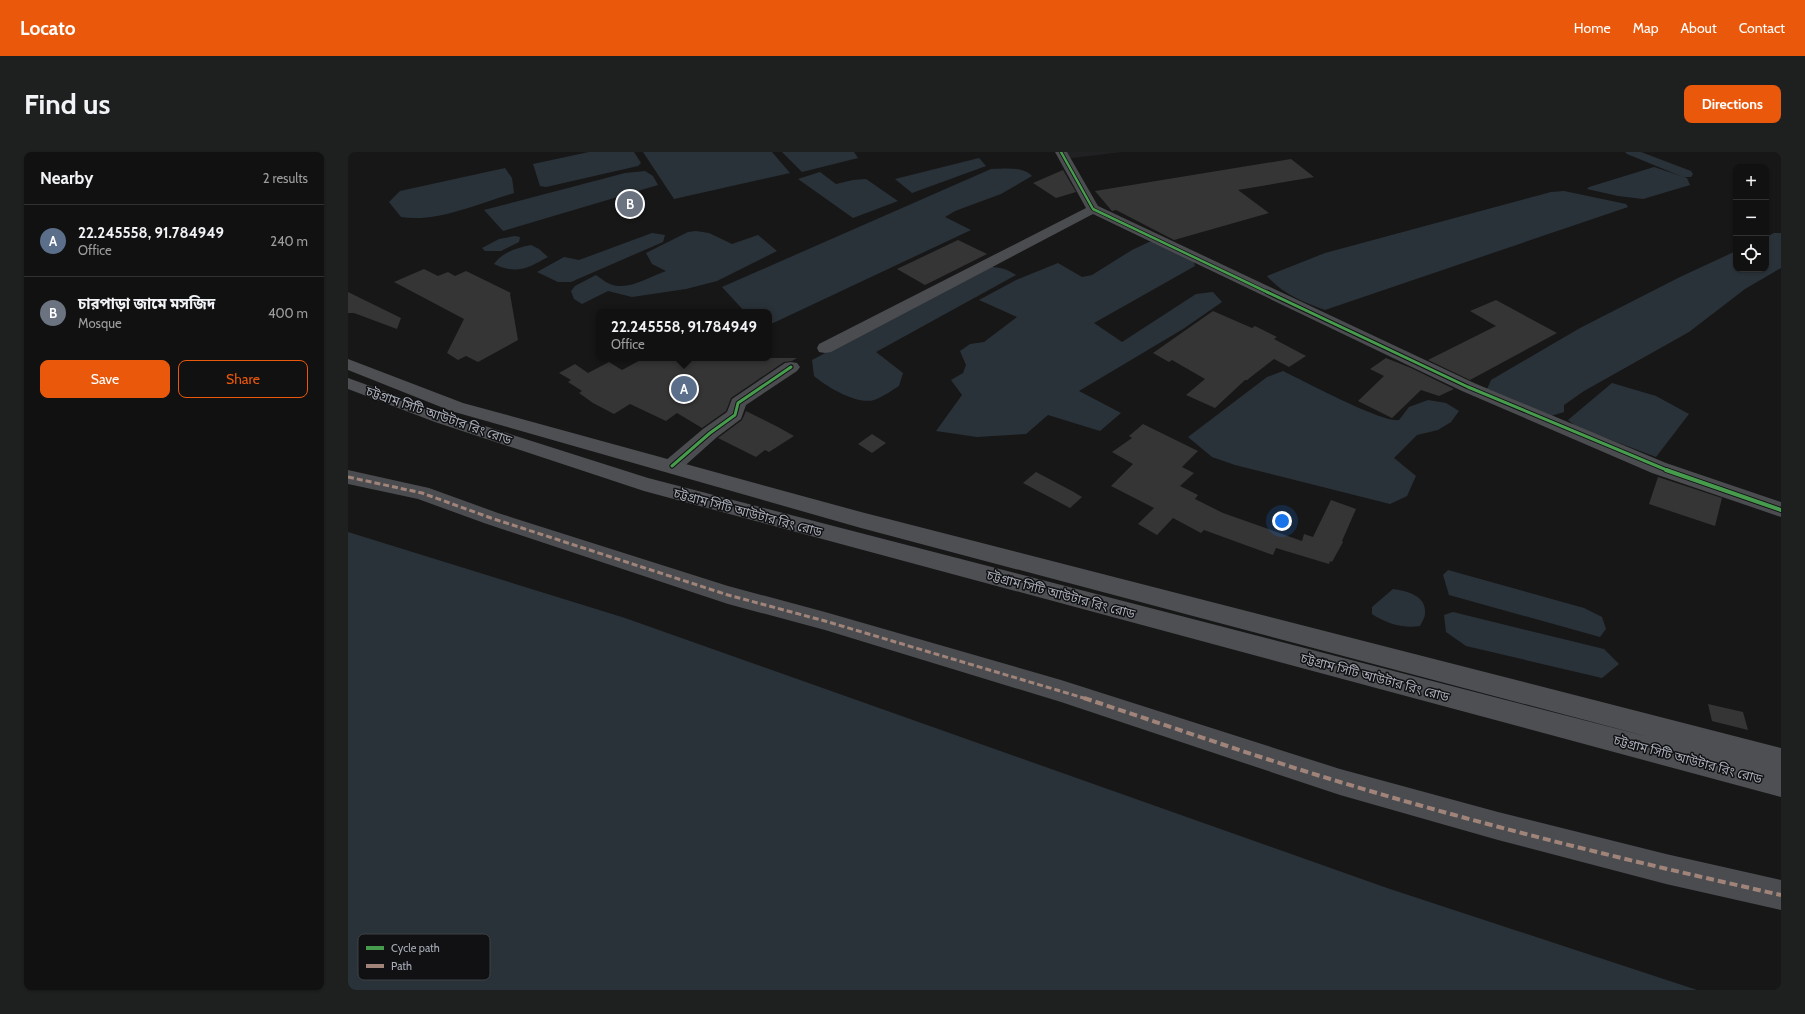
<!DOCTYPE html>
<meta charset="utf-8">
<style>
:root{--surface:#111;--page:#1e1f1f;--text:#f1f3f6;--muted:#9c9d9f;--line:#303131;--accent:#ea580c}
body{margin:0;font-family:Cabin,"Noto Sans Bengali",sans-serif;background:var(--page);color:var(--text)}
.controls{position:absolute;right:12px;top:12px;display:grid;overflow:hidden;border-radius:8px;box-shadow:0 1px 3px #0004}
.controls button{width:36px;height:36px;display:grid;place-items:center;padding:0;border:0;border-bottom:1px solid var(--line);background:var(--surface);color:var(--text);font:20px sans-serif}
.you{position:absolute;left:934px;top:369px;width:14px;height:14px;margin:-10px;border:3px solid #fff;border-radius:50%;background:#1a73e8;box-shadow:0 0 0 6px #1a73e833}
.badge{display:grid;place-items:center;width:26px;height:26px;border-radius:50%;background:var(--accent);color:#fff;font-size:13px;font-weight:700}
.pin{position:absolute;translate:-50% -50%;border:2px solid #fff;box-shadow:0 1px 4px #0006}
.popup{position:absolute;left:248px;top:157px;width:176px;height:52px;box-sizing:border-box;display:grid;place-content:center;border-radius:8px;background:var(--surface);filter:drop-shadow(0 1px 3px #0005);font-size:13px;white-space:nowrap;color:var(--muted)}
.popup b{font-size:15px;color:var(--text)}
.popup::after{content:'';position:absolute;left:50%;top:100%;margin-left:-8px;border:8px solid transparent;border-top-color:var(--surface)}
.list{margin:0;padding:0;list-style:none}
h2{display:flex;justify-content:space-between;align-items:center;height:52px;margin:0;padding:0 16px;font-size:17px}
h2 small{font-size:13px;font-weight:400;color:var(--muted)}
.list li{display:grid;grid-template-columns:26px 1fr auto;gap:12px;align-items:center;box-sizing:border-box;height:72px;padding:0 16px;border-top:1px solid var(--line)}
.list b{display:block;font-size:15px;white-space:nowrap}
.list p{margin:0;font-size:13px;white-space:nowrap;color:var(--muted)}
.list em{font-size:13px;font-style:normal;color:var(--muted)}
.actions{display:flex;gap:8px;padding:12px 16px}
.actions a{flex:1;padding:9px 0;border:1px solid var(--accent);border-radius:8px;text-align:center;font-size:14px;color:var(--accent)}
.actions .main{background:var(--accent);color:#fff}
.icon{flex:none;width:22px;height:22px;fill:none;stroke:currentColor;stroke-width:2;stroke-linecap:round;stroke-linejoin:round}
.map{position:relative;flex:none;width:1433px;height:838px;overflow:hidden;border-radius:8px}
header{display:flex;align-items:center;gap:24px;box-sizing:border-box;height:56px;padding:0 20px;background:var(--accent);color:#fff}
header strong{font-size:19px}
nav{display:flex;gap:22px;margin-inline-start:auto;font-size:14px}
.intro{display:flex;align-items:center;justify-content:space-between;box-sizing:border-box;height:96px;padding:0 24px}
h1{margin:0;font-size:28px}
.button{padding:10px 18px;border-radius:8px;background:var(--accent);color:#fff;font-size:14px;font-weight:700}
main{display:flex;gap:24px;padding:0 24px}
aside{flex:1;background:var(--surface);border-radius:8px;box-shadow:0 1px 3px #0004}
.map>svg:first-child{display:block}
.built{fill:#212123}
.water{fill:#2a3239}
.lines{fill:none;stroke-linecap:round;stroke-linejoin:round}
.canal{fill:#2a3239;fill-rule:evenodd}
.building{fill:#353536}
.minor{fill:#4b4c50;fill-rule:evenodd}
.major{fill:#4d4f52;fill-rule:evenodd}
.quiet-far1{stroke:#a18479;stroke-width:3;stroke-dasharray:6 3;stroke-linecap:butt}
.quiet{stroke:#a18479;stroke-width:4;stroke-dasharray:8 4;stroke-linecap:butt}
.cycleway-far2-casing{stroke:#111113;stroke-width:4}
.cycleway-far1-casing{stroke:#111113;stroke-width:5}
.cycleway-casing{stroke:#111113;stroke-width:6}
.cycleway-far2{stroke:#469c4c;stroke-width:2.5}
.cycleway-far1{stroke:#469c4c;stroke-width:3}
.cycleway{stroke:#469c4c;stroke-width:4}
.labels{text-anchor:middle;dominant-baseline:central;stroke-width:3;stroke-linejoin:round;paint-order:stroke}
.street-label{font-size:13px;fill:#a8adb8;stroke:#111113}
.key{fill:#111113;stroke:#3e4045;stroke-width:1}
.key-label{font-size:11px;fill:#a8adb8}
</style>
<header>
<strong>Locato</strong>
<nav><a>Home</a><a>Map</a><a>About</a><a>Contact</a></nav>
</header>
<div class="intro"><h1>Find us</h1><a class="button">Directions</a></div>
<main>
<aside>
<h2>Nearby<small>2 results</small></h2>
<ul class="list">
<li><span class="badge" style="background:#5c6f8a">A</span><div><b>22.245558, 91.784949</b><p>Office</p></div><em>240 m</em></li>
<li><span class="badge" style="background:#6b7280">B</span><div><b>চারপাড়া জামে মসজিদ</b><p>Mosque</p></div><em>400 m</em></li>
</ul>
<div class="actions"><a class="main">Save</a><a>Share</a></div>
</aside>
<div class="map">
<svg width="1433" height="838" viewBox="0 0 1433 838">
<rect width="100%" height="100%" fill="#171717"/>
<polygon class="built" points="715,0 774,0 716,7"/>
<g class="water">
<polygon points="241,0 286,0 293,11 290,14 198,35 192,34 185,12"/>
<polygon points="295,0 424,0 442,21 326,47"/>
<polygon points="434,0 506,0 510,6 454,20"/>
<polygon points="631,6 638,14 564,41 547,27"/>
<polygon points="1306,15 1339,26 1342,33 1295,47 1270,44 1239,37 1241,35"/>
<path d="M157,16L164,26L166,41C132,51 88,71 53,65L41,50L52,39Z"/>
<path d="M643,17C656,17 675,14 684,24L653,42L607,59L597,65L623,78L421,173V160H397L374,135Z"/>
<polygon points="297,19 305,24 310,33 155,79 136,58 277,21"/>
<polygon points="472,20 488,32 505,28 518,27 550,49 505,66 450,27"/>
<path d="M1216,39L1278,52L1280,55L977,158C955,150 935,142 919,124L977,101L1203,40Z"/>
<path d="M348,79L361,81L384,92L410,83L429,99L369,129L338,137L284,145L260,139L234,152L226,147L223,139L227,134L248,123C255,128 262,134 271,134C286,135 304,124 318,119L304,112L298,101L340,80Z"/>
<polygon points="304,81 317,83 315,90 223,130 210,130 189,120 216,105 231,108"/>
<polygon points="1426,81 1433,81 1433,116 1397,137 1341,180 1236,239 1216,253 1216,260 1203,264 1139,237 1143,228 1232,176 1332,125 1388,99 1388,117 1418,117 1418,85"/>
<polygon points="167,84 172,85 171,90 153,99 137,99 134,96 151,87"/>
<polygon points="801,90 811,90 845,107 847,114 746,171 774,190 848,142 865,140 874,150 835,177 731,239 773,261 752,279 700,263 678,282 629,285 588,279 614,243 603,228 615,221 618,213 612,199 622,192 636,190 669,165 631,148 668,128 710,111 734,125 744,123 784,98"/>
<path d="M183,93L191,97L200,105C180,116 169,123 146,112C155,100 168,96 183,93Z"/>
<path d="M641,115C652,115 659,117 668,123L528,200L555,221L551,234C544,238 535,245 526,248C509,253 479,235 466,224L464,208Z"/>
<path d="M935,219C956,229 1034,271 1051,268L1061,255L1080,248L1098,251L1111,259L1103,270L1090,278L1069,283L1046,306L1068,324L1059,344L1042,352L887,313L864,305L840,285L919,225Z"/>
<polygon points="1264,231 1308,244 1341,262 1308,305 1229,275 1220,268"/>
<polygon points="0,380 277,466 1039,736 1349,838 0,838"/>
<polygon points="1100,418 1236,456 1254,465 1258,477 1252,485 1101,443 1095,423"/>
<path d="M1045,437C1058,439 1079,443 1077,462C1077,465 1074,470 1072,474C1056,477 1037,471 1024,462V455Z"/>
<polygon points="1105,460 1256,497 1271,512 1254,526 1118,494 1098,480 1096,463"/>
</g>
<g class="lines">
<polygon class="canal" points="1277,0 1293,0 1343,19 1345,22 1343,25 1335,25 1279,2"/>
</g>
<g class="building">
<polygon points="943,7 966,25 890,38 921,61 826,88 768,58 764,59 747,39"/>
<polygon points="715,18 728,40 708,46 685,31"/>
<polygon points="610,88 639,102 577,133 549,117"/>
<polygon points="76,117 90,124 100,120 107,124 118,119 163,141 162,142 170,188 130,210 118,204 110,208 99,201 116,167 46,130"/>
<polygon points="0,140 53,166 49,177 6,161 0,161"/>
<polygon points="1148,148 1209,181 1122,228 1080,208 1148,174 1122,159"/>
<polygon points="865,159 904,176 907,174 929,185 926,187 958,204 941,215 926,207 899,228 897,228 867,256 838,243 857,227 824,208 821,210 805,201"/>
<polygon points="296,206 449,206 444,209 436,210 383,246 378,259 354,276 329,261 318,269 282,252 266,262 245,251 231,241 234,239 220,230 223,228 211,221 227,212 240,221 261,210 274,218"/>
<polygon points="1038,206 1063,216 1106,237 1091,244 1073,238 1044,266 1010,249 1036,224 1022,217"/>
<polygon points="398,259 430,275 446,284 421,300 417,298 408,305 370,286 394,268"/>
<polygon points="795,272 850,299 834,315 846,321 832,334 850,343 847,347 875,361 954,389 956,382 965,385 983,348 1008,357 994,389 995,390 984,410 982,409 981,412 928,396 925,403 856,378 853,381 825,366 809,383 790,372 806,356 763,334 785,312 764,300 784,286 781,284"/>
<polygon points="524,282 538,291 524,301 510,292"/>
<polygon points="688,320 724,339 734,345 722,356 675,331"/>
<polygon points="1310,325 1374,346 1367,374 1301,352"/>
<polygon points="1360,552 1395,560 1400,578 1364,569"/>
</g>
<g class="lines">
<g class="minor">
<polygon points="707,0 719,0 750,54 1126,231 1318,311 1433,350 1433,365 1304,321 1114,239 745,62 483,200 477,201 471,200 469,196 471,192 738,56"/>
<polygon points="443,210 449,211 452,215 449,219 398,253 393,267 369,285 331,319 324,321 317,319 314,314 317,309 355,277 379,260 384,247 437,211"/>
<polygon points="0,318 81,336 150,361 380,434 477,460 713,528 992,617 1150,660 1318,702 1433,728 1433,758 1318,732 1150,688 992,643 713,550 477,478 380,452 136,371 70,347 0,332"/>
</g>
<polygon class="major" points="0,207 115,251 513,360 1433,596 1433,645 296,339 87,270 0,237 0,226 99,262 300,326 1301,585 513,376 103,259 0,218"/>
<polyline class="quiet-far1" points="0,325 74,341 143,366 380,443 477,469 739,547"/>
<path class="quiet" d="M736,546C821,574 906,604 992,630C1137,674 1285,710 1433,743"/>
<g class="cycleway-far2-casing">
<polyline id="cycleway-far2" points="713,0 745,57 921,141"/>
</g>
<g class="cycleway-far1-casing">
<g id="cycleway-far1">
<polyline points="919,140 1120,235 1321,319"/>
<polyline points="324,314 362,281 387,263 390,251 443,215"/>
</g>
</g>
<g class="cycleway-casing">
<polyline id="cycleway" points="1318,318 1433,358"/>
</g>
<use href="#cycleway-far2" class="cycleway-far2"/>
<use href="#cycleway-far1" class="cycleway-far1"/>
<use href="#cycleway" class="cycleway"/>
</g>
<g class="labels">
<g class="street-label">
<text transform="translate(91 263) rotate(19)">চট্টগ্রাম সিটি আউটার রিং রোড</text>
<text transform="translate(400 360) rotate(15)">চট্টগ্রাম সিটি আউটার রিং রোড</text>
<text transform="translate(713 442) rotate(15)">চট্টগ্রাম সিটি আউটার রিং রোড</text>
<text transform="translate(1027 525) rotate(15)">চট্টগ্রাম সিটি আউটার রিং রোড</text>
<text transform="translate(1340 607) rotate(15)">চট্টগ্রাম সিটি আউটার রিং রোড</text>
</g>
</g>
<rect x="10" y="782" width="132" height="46" rx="6" class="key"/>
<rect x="18" y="794" width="18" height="4" fill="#469c4c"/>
<rect x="18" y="812" width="18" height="4" fill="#a18479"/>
<g class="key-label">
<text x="43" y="800">Cycle path</text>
<text x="43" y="818">Path</text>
</g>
</svg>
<div class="controls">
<button>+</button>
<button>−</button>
<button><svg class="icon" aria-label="locate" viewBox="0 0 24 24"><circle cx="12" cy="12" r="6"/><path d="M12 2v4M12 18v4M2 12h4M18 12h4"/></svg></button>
</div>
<div class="you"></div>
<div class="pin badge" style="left:336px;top:237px;background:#5c6f8a">A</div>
<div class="popup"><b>22.245558, 91.784949</b>Office</div>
<div class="pin badge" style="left:282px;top:52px;background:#6b7280">B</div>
</div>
</main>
